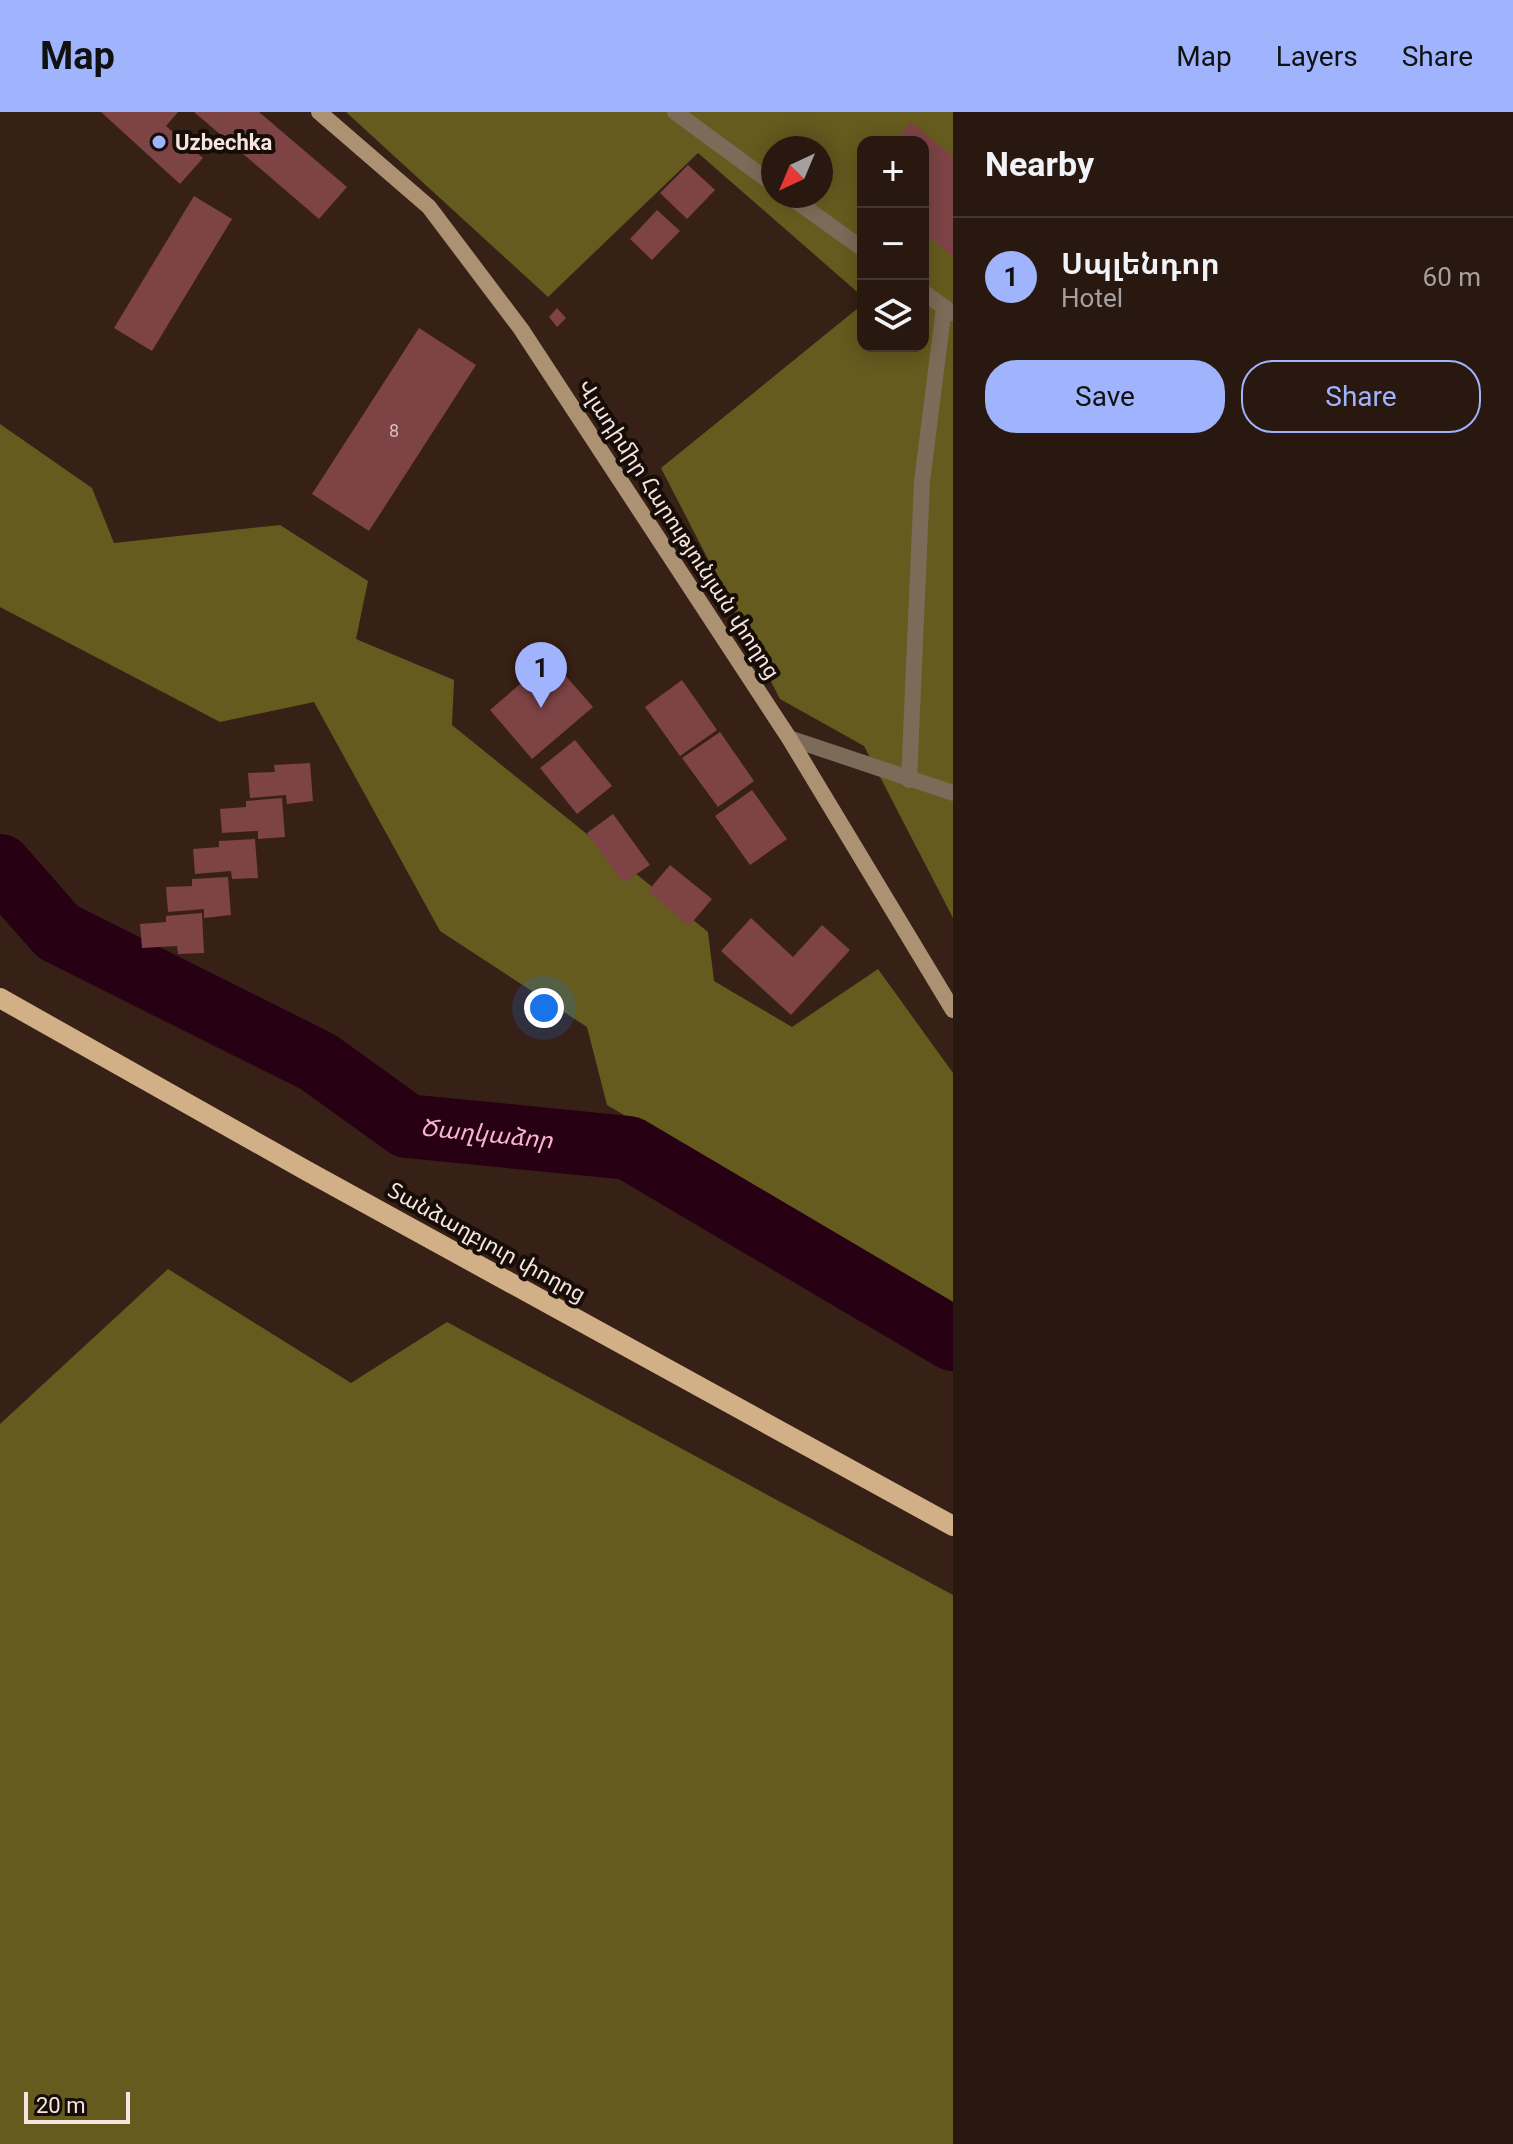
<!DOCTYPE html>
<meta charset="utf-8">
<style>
:root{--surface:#291810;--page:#35251e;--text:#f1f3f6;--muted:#a5a09f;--line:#453730;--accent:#a0b3fd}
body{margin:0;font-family:Roboto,"Noto Sans Armenian",sans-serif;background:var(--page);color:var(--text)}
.controls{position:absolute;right:24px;top:24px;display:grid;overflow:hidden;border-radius:16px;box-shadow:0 4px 20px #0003}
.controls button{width:72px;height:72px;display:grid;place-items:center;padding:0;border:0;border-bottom:2px solid var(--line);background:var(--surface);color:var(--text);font:40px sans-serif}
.compass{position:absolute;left:761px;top:24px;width:72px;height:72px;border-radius:50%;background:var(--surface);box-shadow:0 4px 20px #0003;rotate:224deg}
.scale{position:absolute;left:24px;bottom:20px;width:106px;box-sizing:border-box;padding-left:8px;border:4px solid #f5e5de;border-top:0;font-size:22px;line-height:28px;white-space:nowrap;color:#f5e5de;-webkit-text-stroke:6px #170d08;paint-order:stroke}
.you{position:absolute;left:544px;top:896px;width:28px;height:28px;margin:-20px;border:6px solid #fff;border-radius:50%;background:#1a73e8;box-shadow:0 0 0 12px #1a73e833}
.badge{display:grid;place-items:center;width:52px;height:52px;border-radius:50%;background:var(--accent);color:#111;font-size:26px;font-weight:700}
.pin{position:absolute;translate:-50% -66px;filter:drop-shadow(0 2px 4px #0008)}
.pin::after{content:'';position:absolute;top:42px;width:28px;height:24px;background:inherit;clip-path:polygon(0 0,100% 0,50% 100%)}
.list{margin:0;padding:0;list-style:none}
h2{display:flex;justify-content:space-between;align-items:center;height:104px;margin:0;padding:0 32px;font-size:34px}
h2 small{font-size:26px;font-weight:400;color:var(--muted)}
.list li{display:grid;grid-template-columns:52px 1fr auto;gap:24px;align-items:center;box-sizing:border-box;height:120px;padding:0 32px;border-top:2px solid var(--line)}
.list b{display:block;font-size:30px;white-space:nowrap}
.list p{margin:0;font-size:26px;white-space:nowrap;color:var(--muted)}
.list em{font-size:26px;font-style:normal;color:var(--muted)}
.actions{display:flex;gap:16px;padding:24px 32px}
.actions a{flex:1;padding:18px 0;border:2px solid var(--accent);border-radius:32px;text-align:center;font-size:28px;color:var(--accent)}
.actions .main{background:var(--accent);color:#111}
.icon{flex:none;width:44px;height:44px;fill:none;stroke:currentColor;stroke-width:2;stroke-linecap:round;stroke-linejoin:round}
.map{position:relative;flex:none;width:953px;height:2032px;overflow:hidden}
header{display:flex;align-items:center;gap:48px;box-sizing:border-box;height:112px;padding:0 40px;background:var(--accent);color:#111}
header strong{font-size:38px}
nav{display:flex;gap:44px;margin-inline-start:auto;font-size:28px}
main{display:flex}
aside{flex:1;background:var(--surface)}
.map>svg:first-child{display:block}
.forest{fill:#655b1f;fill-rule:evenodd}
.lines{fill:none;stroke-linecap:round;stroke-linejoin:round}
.river{stroke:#270013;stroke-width:64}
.building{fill:#7d4345}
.street{stroke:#7b6b58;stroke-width:16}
.secondary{stroke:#ac9272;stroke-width:16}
.primary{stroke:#d1b087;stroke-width:20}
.poi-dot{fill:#a0b3fd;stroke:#170d08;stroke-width:3}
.labels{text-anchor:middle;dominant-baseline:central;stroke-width:8;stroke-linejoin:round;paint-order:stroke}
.number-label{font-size:18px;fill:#d7bcb8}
.poi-label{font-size:22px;font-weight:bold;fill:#f5e5de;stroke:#170d08;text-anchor:start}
.street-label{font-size:22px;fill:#f5e5de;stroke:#170d08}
.water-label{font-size:24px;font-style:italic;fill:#f9b4d1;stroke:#170d08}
</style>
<header>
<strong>Map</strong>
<nav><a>Map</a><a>Layers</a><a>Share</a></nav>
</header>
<main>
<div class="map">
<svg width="953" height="2032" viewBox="0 0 953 2032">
<rect width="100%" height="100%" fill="#372015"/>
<g class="forest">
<path d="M346,0H953V806L864,634L780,587L661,356L863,192V234H923V30H863V185L698,41L548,185ZM773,36H821V84H773Z"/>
<polygon points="0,312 92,376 114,431 280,413 368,469 356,527 454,568 452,613 708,820 714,869 792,915 878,857 953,961 953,1195 607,993 587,915 440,819 314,590 220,610 0,495"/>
<polygon points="168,1157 351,1271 447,1210 953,1483 953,2032 0,2032 0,1312"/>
</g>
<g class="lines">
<path class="river" id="s1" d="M0,754L58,820L318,950L407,1014L629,1036L953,1227"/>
</g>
<g class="building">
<polygon points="101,0 178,0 166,14 203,46 180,72"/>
<polygon points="194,0 259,0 347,75 319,107"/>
<polygon points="911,10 953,45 953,145 923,120 923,30 895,30"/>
<polygon points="688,53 715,78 687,107 660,81"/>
<polygon points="194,84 232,107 152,239 114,216"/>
<polygon points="657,98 680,119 652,148 630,127"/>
<polygon points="557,196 566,206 557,215 549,205"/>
<polygon points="419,216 476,253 369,419 312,382"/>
<polygon points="550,546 593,595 532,647 490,598"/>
<polygon points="682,568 717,618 680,644 645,595"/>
<polygon points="720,620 754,669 718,695 682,646"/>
<polygon points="575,628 612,674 577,702 540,656"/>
<polygon points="310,651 313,689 287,692 286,683 250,686 248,661 275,660 274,653"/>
<polygon points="752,678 787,727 750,753 715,704"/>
<polygon points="282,686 285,725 258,727 258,719 222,721 220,697 246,695 246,689"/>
<polygon points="613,702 650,753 623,771 587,721"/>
<polygon points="255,727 258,766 232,767 231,759 195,762 193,737 219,735 219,729"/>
<polygon points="670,753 712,787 689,814 648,779"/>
<polygon points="228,765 231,803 204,806 204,797 168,800 166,775 192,774 192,767"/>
<polygon points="202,801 204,841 178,842 177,834 142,836 140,812 166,810 166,804"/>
<polygon points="751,806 793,845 822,813 850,838 791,903 721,839"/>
</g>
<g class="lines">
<g class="street">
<polyline points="675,0 773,72"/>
<polyline points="789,84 863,137"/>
<polyline points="923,180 952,201"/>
<polyline points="789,626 953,681"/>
<polyline points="909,668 922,369 944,195"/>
</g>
<polyline class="secondary" points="319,0 429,95 521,217 789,626 953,898"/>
<polyline class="primary" points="0,886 307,1059 953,1414"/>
</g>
<circle class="poi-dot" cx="159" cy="30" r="8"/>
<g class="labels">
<g class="number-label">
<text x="394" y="318">8</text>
</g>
<g class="poi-label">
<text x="175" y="30">Uzbechka</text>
</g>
<g class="street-label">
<text transform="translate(679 417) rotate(57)">Վլադիմիր Հարությունյան փողոց</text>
<text transform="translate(487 1130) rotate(29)">Տանձաղբյուր փողոց</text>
</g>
<g class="water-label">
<text stroke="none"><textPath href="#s1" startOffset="568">Ծաղկաձոր</textPath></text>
</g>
</g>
</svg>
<div class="controls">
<button>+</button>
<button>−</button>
<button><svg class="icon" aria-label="layers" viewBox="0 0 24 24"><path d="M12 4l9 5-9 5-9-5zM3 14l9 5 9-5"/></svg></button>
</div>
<svg class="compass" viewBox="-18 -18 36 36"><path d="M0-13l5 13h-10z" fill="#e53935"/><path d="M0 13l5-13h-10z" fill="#a5a09f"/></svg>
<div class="scale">20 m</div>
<div class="you"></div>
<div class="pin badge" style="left:541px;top:596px">1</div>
</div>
<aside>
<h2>Nearby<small></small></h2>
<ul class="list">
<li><span class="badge">1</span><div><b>Սպլենդոր</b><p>Hotel</p></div><em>60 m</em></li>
</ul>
<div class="actions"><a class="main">Save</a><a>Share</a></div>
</aside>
</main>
